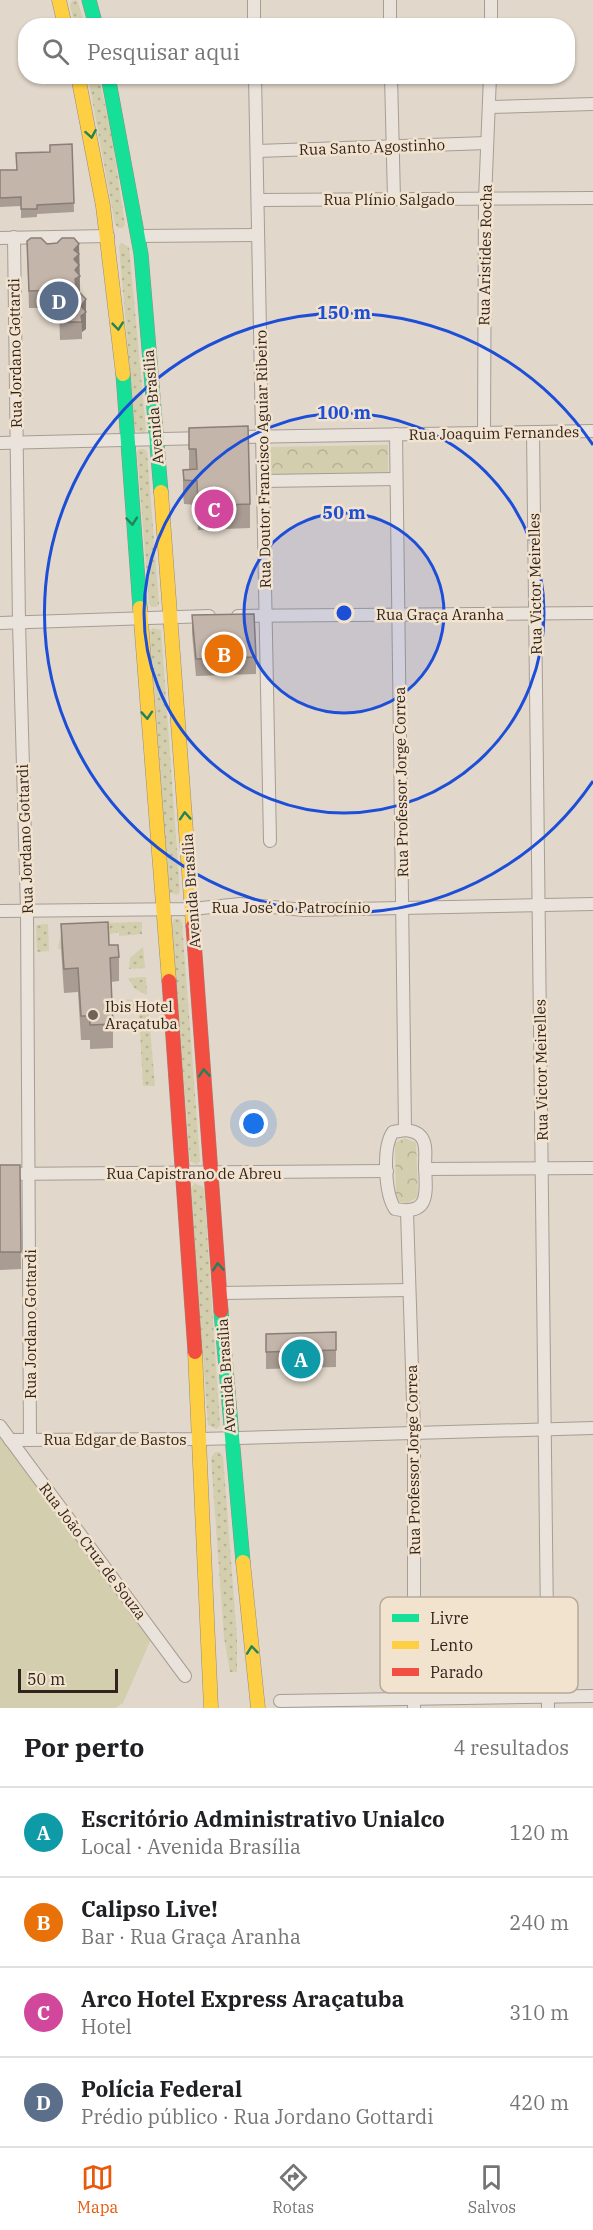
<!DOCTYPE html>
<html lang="pt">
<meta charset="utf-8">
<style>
:root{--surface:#fff;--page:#f6f6f6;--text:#202124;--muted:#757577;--line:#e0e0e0;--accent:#ea580c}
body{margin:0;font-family:"IBM Plex Serif",serif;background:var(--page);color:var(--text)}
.scale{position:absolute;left:18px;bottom:15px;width:100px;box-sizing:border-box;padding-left:6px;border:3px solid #32241d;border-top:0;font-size:16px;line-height:21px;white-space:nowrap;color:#32241d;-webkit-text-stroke:4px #f2e3cf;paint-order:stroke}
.you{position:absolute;left:254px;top:1124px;width:21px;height:21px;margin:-15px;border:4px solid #fff;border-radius:50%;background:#1a73e8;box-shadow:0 0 0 9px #1a73e833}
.badge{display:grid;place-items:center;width:39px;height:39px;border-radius:50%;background:var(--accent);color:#fff;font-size:20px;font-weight:700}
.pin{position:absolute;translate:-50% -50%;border:3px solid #fff;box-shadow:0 2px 6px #0006}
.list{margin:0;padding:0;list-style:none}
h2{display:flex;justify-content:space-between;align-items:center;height:78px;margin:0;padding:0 24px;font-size:26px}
h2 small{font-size:20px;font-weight:400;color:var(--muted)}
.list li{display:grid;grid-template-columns:39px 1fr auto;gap:18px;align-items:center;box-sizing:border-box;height:90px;padding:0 24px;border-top:2px solid var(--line)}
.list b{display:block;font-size:22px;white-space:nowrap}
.list p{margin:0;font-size:20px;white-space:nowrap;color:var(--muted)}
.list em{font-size:20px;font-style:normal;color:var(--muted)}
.icon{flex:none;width:33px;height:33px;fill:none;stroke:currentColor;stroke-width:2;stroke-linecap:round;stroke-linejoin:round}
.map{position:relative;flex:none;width:593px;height:1708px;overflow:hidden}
.search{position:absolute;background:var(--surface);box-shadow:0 2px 4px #0004;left:18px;right:18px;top:18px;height:66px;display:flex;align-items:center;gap:15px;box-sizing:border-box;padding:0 21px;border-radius:24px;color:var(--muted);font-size:22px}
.sheet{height:438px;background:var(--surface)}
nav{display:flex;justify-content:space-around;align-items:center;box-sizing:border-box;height:84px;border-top:2px solid var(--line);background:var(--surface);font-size:16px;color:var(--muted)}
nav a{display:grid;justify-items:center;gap:3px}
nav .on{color:var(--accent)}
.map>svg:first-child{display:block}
.grass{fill:url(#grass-dots)}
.park{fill:url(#park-crowns)}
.pitch{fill:#d3cead}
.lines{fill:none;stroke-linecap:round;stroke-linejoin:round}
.street-casing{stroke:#a69d94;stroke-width:14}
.fast-casing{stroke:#958c83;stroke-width:15}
.slow-casing{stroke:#958c83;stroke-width:15}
.jam-casing{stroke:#958c83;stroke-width:15}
.street{stroke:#eae3db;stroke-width:12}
.fast{stroke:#16e098;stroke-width:14}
.slow{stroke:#ffcf43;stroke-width:14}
.jam{stroke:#f24e42;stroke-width:14}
.wall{fill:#a99c93}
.shaded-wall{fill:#897f78}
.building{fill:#c4b5ab;stroke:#897f78;stroke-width:1.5}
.oneway{stroke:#24825a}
.ring{fill:none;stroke:#1d4ed8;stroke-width:3}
.poi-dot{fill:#6f635a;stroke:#f2e3cf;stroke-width:2}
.labels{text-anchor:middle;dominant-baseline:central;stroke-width:5;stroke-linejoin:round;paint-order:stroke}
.street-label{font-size:15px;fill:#32241d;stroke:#f2e3cf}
.poi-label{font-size:15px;fill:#32241d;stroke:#f2e3cf;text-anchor:start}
.key{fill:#f2e3cf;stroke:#b8aa9a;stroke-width:1.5}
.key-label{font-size:16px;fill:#32241d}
.centre{fill:#1d4ed8;stroke:#f2e3cf;stroke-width:3}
.ring-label{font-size:18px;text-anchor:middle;font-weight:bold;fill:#1d4ed8;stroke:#f2e3cf;stroke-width:5;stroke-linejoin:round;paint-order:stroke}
</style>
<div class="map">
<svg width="593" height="1708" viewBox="0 0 593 1708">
<defs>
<pattern id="grass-dots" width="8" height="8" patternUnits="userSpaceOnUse" patternTransform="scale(1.5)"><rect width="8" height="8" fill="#d3cead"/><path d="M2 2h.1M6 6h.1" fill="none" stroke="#b6b194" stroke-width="1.8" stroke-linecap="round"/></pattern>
<pattern id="park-crowns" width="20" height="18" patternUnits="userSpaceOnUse" patternTransform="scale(1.5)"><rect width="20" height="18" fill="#d3cead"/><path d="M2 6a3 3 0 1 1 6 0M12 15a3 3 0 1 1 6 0" fill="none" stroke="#b6b194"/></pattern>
</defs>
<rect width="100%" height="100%" fill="#e1d7ca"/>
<g class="grass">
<polygon points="77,0 85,25 75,25 70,6 72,1"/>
<polygon points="88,77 99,77 112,138 125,225 122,228 118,228 115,224"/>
<polygon points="121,243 129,247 146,430 143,433 135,430 119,246"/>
<polygon points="139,449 144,449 147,452 159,604 157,607 151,607 149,603 137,452"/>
<polygon points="153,628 161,630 180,892 177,895 169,892 150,631"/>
<polygon points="174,919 180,919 182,923 200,1161 197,1165 190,1161 172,924"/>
<polygon points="142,922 142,934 119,936 119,932 110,934 108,946 58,949 62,924"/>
<polygon points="48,924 49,951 37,952 36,925"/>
<polygon points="143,947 145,968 129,969 130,958"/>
<polygon points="146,977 147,995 135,989 128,978"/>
<polygon points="127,999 148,1005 155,1086 143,1086 139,1011 124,1012"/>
<polygon points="195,1183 204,1188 220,1425 217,1429 208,1425 191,1188"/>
<polygon points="215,1452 220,1452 223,1457 237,1638 237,1672 230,1672 224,1637 211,1458"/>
</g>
<g class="park">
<polygon points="388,445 388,474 270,476 270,447"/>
<polygon points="405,1138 416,1143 418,1197 407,1203 400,1202 396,1196 395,1143"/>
</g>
<polygon class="pitch" points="0,1436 151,1639 123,1703 115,1708 0,1708"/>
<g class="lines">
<g class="street-casing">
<g id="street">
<polyline points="254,0 254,26"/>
<polyline points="390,0 390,26"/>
<polyline points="491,26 491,0"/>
<polyline points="255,76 270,841"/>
<polyline points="391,76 394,199"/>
<polyline points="490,107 593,104"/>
<polyline points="257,151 487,143"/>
<polyline points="258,200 593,198"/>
<polyline points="138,236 258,235"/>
<polyline points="14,237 19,623 27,910 30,1440"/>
<polyline points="0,238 108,236"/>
<polyline points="533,432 548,1708"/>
<polyline points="484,433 485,199 490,76"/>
<polyline points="396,434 405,1130"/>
<polyline points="234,437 593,431"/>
<polyline points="0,443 205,438"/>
<polyline points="263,481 396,479"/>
<polyline points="238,616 593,613"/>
<polyline points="0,623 209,616"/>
<polyline points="0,911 192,909 240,904 304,910 593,904"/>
<path d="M405,1130C412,1131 418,1132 422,1138C427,1145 425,1158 425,1166C426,1192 431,1216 395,1209C385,1194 382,1147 393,1132Z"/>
<polyline points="425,1169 593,1168"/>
<polyline points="0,1174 387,1171"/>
<polyline points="407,1211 414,1432 414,1708"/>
<polyline points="220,1293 409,1290"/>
<polyline points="0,1426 185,1676"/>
<polyline points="10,1440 201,1439 593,1428"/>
<polyline points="280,1701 593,1696"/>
</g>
</g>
<g class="fast-casing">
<g id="fast">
<polyline points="89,0 96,26"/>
<polyline points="108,76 141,254 161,492"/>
<polyline points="123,374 140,608"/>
<polyline points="221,1311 243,1562"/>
</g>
</g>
<g class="slow-casing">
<g id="slow">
<polyline points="59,0 65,26"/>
<polyline points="78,76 103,206 123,374"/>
<polyline points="161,492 193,926"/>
<polyline points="140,608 169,981"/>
<polyline points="195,1352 211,1708"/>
<polyline points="243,1562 258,1708"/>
</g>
</g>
<g class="jam-casing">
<g id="jam">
<polyline points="193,926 221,1311"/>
<polyline points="169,981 195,1352"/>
</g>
</g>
<use href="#street" class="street"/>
<use href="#fast" class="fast"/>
<use href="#slow" class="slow"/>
<use href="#jam" class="jam"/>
</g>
<g class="wall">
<polygon points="72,144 74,212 37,214 37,217 21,218 21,206 0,207 0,170 17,170 50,152"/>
<polygon points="27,241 47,244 79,244 80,294 86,299 86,329 82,332 82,339 60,340 59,308 29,308"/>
<polygon points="189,428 250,504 250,528 198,530 197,505 184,504 183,494 183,470 189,469"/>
<polygon points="192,615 256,657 256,674 196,676 192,633"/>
<polygon points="61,924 109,945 119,957 119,981 111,982 113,1024 113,1048 90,1049 90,1040 81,1040 78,992 64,993 61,948"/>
<polygon points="0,1165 20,1165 21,1269 0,1270"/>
<polygon points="336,1332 336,1367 266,1369 266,1334"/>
</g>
<g class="shaded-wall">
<polygon points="79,244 80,294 75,297 74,250"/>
<polygon points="86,299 86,329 82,332 81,306"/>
</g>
<g class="building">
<polygon points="72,144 74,203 37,205 37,209 21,209 21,197 0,198 0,170 17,170 16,153 50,152 50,145"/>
<polygon points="31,238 41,238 47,244 57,243 62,238 74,238 79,244 74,250 79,254 74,259 79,265 75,270 80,276 75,279 76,289 86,299 81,306 86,312 81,316 82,322 60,322 59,290 29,291 27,241"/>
<polygon points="248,426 250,504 198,506 197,481 184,480 183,470 197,469 196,449 189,449 189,428"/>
<polygon points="254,614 256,657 196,659 192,615"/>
<polygon points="108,922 109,945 118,945 119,957 110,958 113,1024 90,1025 90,1016 81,1016 78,968 64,969 61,924"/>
<polygon points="0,1165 20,1165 21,1252 0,1252"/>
<polygon points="336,1332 336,1350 266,1352 266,1334"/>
</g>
<defs><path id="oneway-chevron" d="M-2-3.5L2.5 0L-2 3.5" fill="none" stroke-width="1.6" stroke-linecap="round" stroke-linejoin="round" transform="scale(1.5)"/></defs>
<g class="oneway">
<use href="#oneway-chevron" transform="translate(91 134) rotate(80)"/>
<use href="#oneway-chevron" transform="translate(118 326) rotate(84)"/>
<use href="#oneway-chevron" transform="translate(132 521) rotate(85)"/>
<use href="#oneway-chevron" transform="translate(147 715) rotate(86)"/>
<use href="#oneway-chevron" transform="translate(185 816) rotate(-94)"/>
<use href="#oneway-chevron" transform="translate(204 1073) rotate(-94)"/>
<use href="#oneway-chevron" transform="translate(218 1267) rotate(-94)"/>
<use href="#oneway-chevron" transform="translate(252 1650) rotate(-96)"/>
</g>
<circle cx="344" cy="613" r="100" fill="#1d4ed8" fill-opacity=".12"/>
<g class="ring">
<circle cx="344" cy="613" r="100"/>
<circle cx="344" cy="613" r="200"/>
<path d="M593 781A300 300 0 1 1 593 445"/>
</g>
<circle class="poi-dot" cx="93" cy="1015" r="6"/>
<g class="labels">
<g class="street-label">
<text transform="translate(372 147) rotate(-2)">Rua Santo Agostinho</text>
<text x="389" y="199">Rua Plínio Salgado</text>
<text transform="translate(485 255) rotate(-89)">Rua Aristides Rocha</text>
<text transform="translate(15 353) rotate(-91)">Rua Jordano Gottardi</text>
<text transform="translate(153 407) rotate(-95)">Avenida Brasília</text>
<text transform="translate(494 433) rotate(-1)">Rua Joaquim Fernandes</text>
<text transform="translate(263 459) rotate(-91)">Rua Doutor Francisco Aguiar Ribeiro</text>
<text transform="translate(535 584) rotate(-91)">Rua Victor Meirelles</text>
<text x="440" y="614">Rua Graça Aranha</text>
<text transform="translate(401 782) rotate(-91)">Rua Professor Jorge Correa</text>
<text transform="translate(25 839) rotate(-92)">Rua Jordano Gottardi</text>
<text transform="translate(191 891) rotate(-94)">Avenida Brasília</text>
<text x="291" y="907">Rua José do Patrocínio</text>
<text transform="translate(541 1070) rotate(-91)">Rua Victor Meirelles</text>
<text x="194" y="1173">Rua Capistrano de Abreu</text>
<text transform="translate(30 1324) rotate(-90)">Rua Jordano Gottardi</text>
<text transform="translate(226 1376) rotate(-94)">Avenida Brasília</text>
<text x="115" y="1439">Rua Edgar de Bastos</text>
<text transform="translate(413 1460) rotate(-91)">Rua Professor Jorge Correa</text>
<text transform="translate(93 1551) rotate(53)">Rua João Cruz de Souza</text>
</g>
<g class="poi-label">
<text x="105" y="1006">Ibis Hotel<tspan x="105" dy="17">Araçatuba</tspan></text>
</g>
</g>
<rect x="380" y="1597" width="198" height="96" rx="9" class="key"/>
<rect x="392" y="1614" width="27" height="8" fill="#16e098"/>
<rect x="392" y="1641" width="27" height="8" fill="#ffcf43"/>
<rect x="392" y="1668" width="27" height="8" fill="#f24e42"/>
<g class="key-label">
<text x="430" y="1624">Livre</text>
<text x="430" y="1651">Lento</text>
<text x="430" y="1678">Parado</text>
</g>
<circle cx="344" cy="613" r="9" class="centre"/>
<g class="ring-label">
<text x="344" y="319">150 m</text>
<text x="344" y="419">100 m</text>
<text x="344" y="519">50 m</text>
</g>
</svg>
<div class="scale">50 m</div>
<div class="you"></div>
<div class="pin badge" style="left:301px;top:1359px;background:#0f9aa8">A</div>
<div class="pin badge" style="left:224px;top:654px;background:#e8710a">B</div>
<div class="pin badge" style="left:214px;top:509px;background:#d1479c">C</div>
<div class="pin badge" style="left:59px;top:301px;background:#5c6f8a">D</div>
<div class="search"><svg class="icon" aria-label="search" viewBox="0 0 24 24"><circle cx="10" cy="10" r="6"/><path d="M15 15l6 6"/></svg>Pesquisar aqui</div>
</div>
<section class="sheet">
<h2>Por perto<small>4 resultados</small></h2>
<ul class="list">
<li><span class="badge" style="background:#0f9aa8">A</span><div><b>Escritório Administrativo Unialco</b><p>Local · Avenida Brasília</p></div><em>120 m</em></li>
<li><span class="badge" style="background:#e8710a">B</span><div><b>Calipso Live!</b><p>Bar · Rua Graça Aranha</p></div><em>240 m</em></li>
<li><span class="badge" style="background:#d1479c">C</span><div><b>Arco Hotel Express Araçatuba</b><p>Hotel</p></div><em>310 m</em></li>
<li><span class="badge" style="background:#5c6f8a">D</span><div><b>Polícia Federal</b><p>Prédio público · Rua Jordano Gottardi</p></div><em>420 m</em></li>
</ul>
</section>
<nav>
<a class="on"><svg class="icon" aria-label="map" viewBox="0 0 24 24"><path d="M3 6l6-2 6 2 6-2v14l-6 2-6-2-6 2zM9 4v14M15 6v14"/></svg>Mapa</a>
<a><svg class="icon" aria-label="directions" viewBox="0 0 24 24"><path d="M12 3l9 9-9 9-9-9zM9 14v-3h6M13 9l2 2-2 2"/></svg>Rotas</a>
<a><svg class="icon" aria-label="saved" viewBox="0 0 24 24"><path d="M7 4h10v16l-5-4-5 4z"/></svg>Salvos</a>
</nav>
